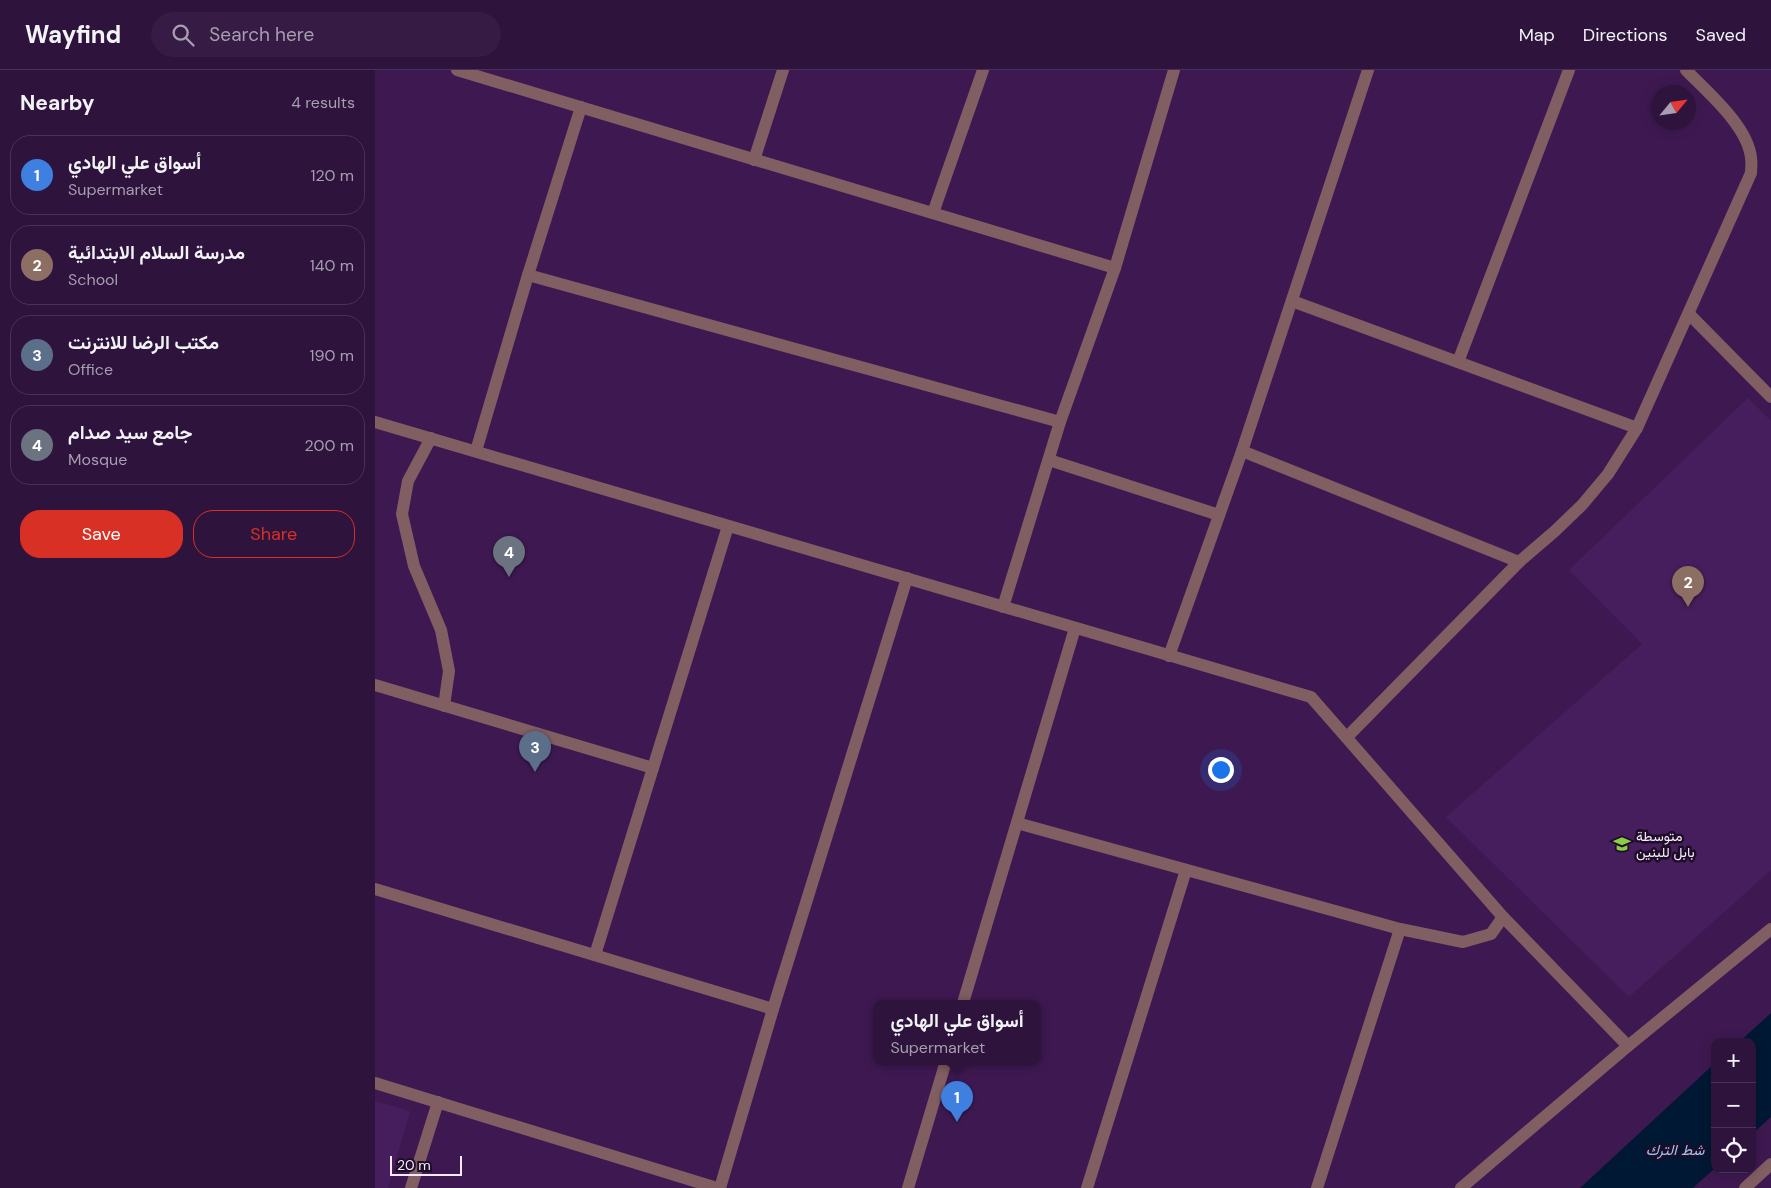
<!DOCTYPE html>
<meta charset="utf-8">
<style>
:root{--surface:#2e133d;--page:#361c44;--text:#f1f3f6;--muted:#a79eb0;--line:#493257;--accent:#d93025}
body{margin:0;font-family:"DM Sans",Vazirmatn,sans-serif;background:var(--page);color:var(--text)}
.controls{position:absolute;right:15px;bottom:15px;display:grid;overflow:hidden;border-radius:10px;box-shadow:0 2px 12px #0003}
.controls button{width:45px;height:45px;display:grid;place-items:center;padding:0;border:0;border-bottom:1px solid var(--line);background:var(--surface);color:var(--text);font:25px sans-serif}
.compass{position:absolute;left:1276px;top:15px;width:45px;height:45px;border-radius:50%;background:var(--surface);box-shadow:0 2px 12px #0003;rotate:61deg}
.scale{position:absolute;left:15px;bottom:12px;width:72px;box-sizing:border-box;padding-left:5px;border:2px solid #f6eafe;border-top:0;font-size:14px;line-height:18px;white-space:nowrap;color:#f6eafe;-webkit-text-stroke:4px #1d0d26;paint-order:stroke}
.you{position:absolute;left:845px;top:699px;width:18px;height:18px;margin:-12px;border:4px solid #fff;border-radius:50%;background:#1a73e8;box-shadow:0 0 0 8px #1a73e833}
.badge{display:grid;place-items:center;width:32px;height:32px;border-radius:50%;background:var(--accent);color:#fff;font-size:16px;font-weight:700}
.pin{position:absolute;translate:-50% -41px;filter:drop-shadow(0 1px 2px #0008)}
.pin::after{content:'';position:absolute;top:26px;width:18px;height:15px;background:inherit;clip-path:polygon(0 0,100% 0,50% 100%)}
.popup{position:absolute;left:498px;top:930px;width:168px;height:65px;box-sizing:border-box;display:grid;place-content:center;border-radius:10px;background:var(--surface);filter:drop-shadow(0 1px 4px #0005);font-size:16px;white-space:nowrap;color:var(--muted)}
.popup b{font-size:19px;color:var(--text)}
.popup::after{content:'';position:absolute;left:50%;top:100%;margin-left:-10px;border:10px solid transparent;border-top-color:var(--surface)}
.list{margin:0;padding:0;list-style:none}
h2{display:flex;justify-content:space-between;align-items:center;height:65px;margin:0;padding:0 20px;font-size:21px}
h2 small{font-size:16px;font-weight:400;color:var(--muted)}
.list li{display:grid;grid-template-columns:32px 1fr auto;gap:15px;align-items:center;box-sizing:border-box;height:80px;margin:0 10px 10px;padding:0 10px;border:1px solid var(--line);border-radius:20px}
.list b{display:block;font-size:19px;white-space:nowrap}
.list p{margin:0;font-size:16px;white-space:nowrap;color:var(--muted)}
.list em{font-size:16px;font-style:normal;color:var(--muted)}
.actions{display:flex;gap:10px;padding:15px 20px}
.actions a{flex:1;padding:11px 0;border:1px solid var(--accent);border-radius:20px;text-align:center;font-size:18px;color:var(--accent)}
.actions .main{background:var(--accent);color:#fff}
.icon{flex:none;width:28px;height:28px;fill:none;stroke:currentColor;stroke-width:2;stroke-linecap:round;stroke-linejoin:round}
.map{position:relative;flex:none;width:1396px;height:1118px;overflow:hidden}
header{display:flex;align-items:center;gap:30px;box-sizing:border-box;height:70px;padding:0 25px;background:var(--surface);border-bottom:1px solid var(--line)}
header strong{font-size:24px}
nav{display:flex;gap:28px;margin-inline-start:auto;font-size:18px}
.search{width:350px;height:45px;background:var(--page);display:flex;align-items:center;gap:12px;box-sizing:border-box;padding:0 18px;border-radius:28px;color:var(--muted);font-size:19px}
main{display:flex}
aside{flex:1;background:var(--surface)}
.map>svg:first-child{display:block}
.built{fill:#471e5d}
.water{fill:#001834}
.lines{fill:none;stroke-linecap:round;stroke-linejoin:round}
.minor{stroke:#815e62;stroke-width:12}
.labels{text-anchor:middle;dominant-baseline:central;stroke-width:5;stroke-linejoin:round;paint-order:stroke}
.poi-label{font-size:14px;fill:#f6eafe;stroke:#1d0d26;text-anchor:start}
.water-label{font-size:15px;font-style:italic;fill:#99c5f5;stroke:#1d0d26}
</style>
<header>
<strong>Wayfind</strong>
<div class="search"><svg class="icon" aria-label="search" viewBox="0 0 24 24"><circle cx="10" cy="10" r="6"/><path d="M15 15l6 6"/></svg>Search here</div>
<nav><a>Map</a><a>Directions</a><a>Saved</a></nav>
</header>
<main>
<aside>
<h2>Nearby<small>4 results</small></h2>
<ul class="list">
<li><span class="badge" style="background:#3f7fe0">1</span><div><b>أسواق علي الهادي</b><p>Supermarket</p></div><em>120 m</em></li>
<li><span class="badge" style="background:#8d6e63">2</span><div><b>مدرسة السلام الابتدائية</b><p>School</p></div><em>140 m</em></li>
<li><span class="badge" style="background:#5c6f8a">3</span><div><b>مكتب الرضا للانترنت</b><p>Office</p></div><em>190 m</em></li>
<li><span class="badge" style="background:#6b7280">4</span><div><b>جامع سيد صدام</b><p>Mosque</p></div><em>200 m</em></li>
</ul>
<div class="actions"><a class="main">Save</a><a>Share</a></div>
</aside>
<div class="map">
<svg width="1396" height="1118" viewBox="0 0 1396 1118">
<rect width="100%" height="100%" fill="#3e1951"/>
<g class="built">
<polygon points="1373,328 1396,351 1396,800 1254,927 1071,747 1267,574 1194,500"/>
<polygon points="0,1031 35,1041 13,1118 0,1118"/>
</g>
<g class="water">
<polygon points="1396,943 1396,1047 1377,1064 1377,972 1364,972"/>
<polygon points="1340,993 1340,1098 1318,1118 1205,1118"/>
</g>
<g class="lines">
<g class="minor">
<polyline points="82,0 740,198"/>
<polyline points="379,90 408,0"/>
<polyline points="558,143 608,0"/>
<polyline points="153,205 685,352"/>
<polyline points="917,231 1262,358"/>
<polyline points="1314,244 1396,327"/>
<polyline points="1083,292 1194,0"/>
<polyline points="0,352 936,627 1128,847 1253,976"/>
<polyline points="56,368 33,411 27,444 39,496 66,560 74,601 69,636"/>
<polyline points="101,381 153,205 206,37"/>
<polyline points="867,381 1144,492"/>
<polyline points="674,390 844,445"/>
<polyline points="628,537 685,352 740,198 799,0"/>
<polyline points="794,586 867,381 993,0"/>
<polyline points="0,615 278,698"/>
<path d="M972,667L1144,492L1180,461L1207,435L1233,404L1262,358L1376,103C1376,98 1377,93 1376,88C1373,56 1332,22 1311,0"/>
<polyline points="642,753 1025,859 1088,872 1116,864 1128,847"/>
<polyline points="0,819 398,939"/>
<polyline points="220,885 353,456"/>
<polyline points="588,933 700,558"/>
<polyline points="0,1013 342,1118"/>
<polyline points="36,1118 63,1032"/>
<polyline points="345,1118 398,939 532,508"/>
<polyline points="533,1118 571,991"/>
<polyline points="712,1118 811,800"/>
<polyline points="942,1118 1025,859"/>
<polyline points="1086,1118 1253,976 1396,859"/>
<polyline points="1370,1118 1396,1094"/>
</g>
</g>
<defs>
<g id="school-bare" transform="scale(1.35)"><path d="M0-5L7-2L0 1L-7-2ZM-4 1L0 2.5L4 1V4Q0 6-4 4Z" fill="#8bce46" stroke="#1d0d26" stroke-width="2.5" paint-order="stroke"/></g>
</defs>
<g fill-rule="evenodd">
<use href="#school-bare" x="1247" y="774"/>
</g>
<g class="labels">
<g class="poi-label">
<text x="1261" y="766">متوسطة<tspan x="1261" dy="16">بابل للبنين</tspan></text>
</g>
<g class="water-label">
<text x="1300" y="1080">شط الترك</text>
</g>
</g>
</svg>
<div class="controls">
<button>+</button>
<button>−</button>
<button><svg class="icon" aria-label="locate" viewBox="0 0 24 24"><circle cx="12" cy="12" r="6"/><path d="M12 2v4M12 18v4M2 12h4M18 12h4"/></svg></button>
</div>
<svg class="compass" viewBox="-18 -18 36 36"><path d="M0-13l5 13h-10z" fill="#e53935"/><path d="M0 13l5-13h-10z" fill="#a79eb0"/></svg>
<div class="scale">20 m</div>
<div class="you"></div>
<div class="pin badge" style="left:582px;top:1052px;background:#3f7fe0">1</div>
<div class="popup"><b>أسواق علي الهادي</b>Supermarket</div>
<div class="pin badge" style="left:1313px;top:537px;background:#8d6e63">2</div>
<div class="pin badge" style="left:160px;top:702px;background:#5c6f8a">3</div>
<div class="pin badge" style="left:134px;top:507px;background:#6b7280">4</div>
</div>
</main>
